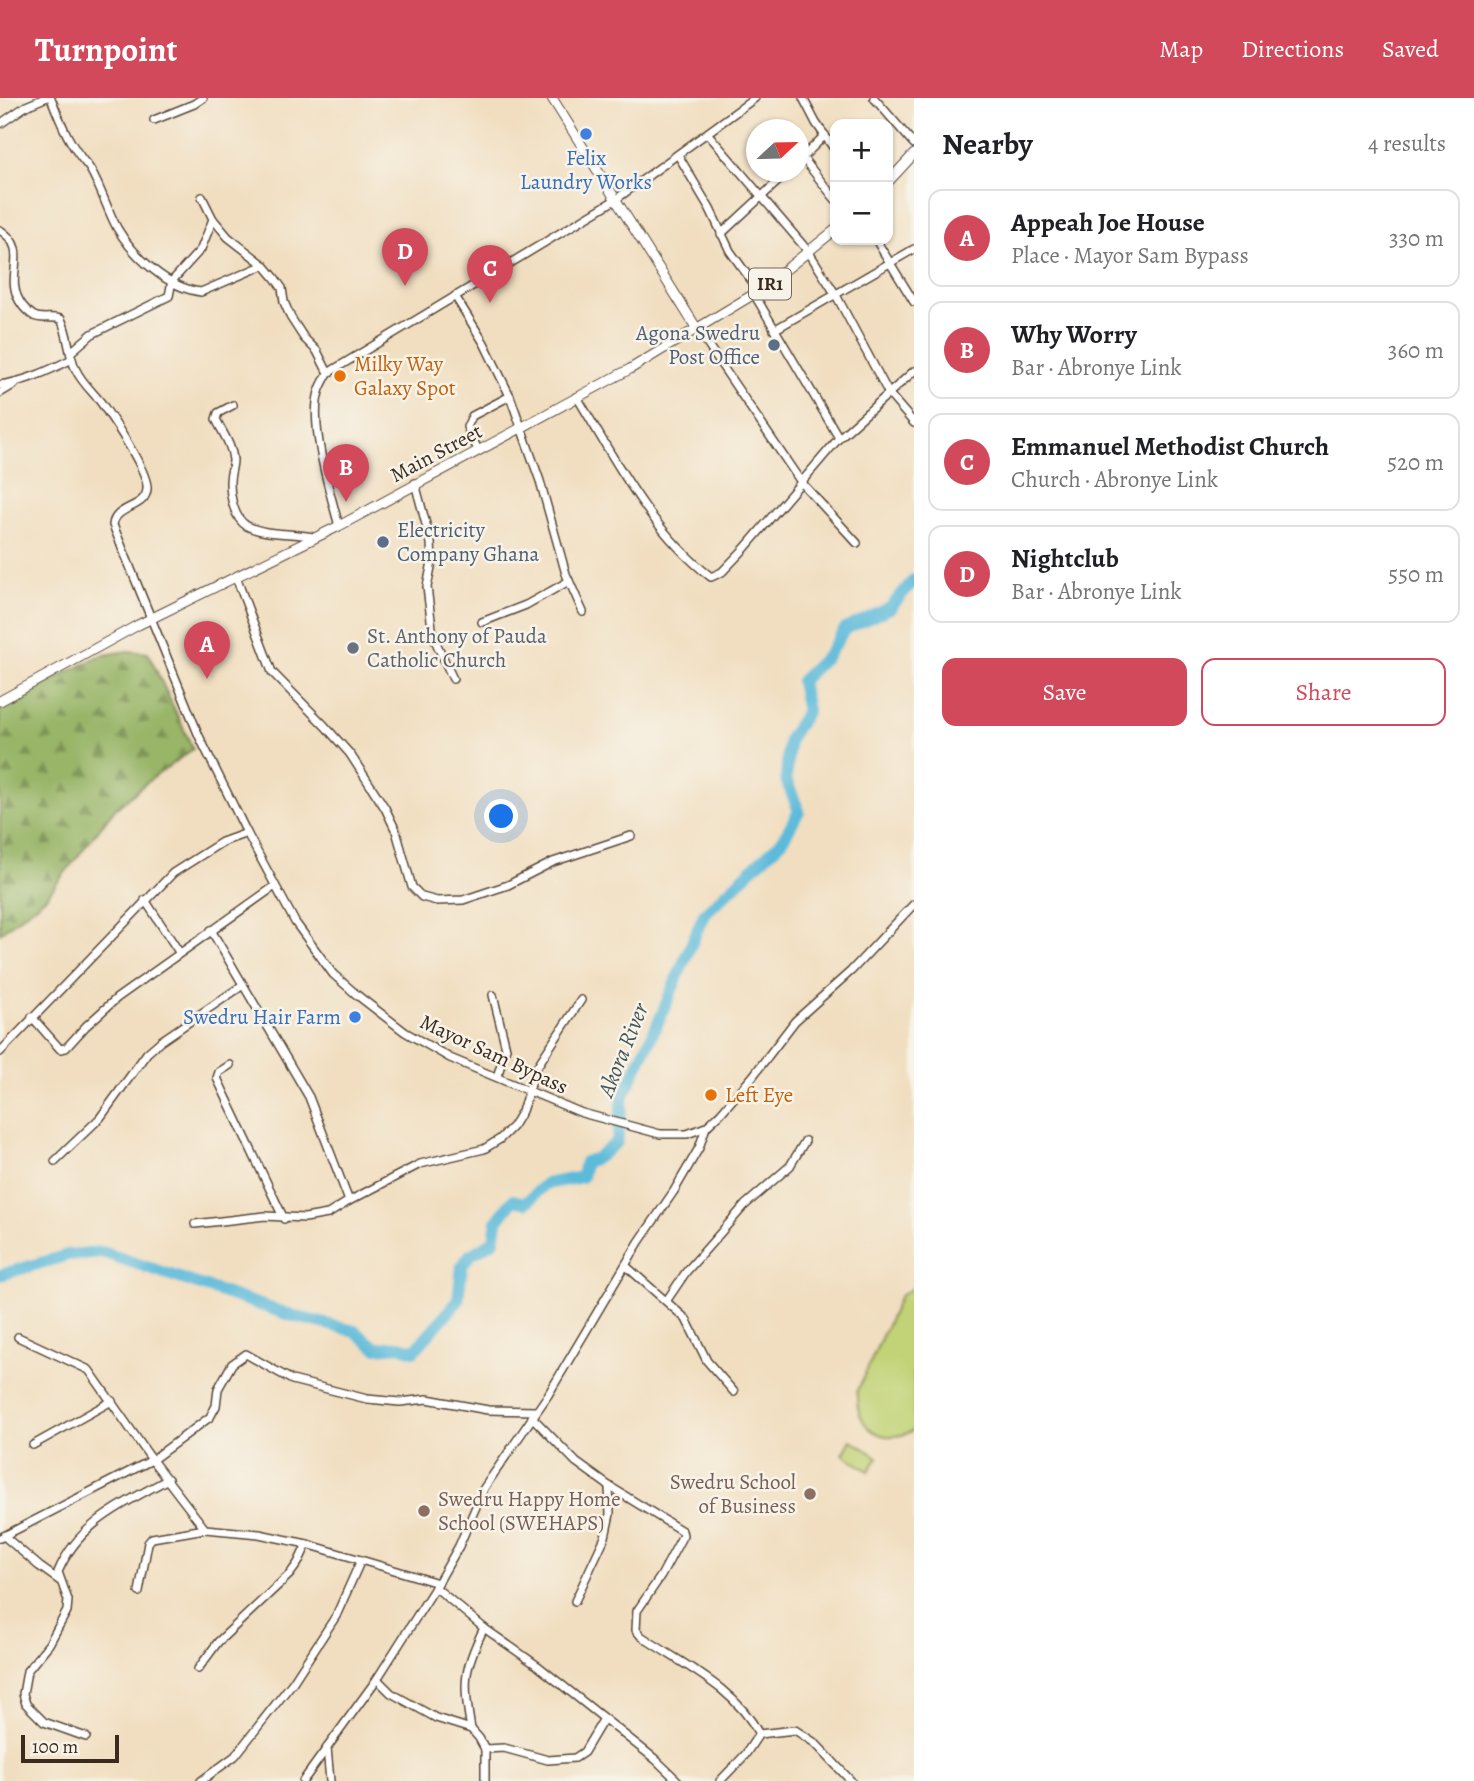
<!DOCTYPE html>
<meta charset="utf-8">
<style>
:root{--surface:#fff;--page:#f6f6f6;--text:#202124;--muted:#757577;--line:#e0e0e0;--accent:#d1495b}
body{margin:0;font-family:Alegreya,serif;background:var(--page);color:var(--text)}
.controls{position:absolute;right:21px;top:21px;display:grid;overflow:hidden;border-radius:14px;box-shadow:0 2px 5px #0004}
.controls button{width:63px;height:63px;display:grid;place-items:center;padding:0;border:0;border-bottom:2px solid var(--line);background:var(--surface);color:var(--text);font:35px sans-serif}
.compass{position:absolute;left:746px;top:21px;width:63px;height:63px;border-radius:50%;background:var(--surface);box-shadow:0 2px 5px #0004;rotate:68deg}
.scale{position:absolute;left:21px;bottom:18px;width:98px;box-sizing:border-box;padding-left:7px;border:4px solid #3b2a1e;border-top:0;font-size:19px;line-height:24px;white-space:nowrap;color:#3b2a1e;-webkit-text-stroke:5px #f7f3e8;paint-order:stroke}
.you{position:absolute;left:502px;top:719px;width:24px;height:24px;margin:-18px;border:5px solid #fff;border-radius:50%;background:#1a73e8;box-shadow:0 0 0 10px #1a73e833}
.badge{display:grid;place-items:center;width:46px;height:46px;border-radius:50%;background:var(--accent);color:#fff;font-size:23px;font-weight:700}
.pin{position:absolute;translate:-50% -58px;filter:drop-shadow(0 2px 4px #0008)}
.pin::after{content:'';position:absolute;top:37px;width:24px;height:21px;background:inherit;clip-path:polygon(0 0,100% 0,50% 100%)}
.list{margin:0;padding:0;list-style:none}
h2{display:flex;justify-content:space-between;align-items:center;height:91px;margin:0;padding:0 28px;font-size:30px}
h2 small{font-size:23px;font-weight:400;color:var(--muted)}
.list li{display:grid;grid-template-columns:46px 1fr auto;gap:21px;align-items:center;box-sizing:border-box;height:98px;margin:0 14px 14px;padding:0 14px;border:2px solid var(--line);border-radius:14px}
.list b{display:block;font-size:26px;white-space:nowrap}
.list p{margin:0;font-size:23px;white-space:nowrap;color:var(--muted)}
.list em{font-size:23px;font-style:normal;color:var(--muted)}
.actions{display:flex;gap:14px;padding:21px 28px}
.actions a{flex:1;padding:16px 0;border:2px solid var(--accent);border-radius:14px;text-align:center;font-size:24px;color:var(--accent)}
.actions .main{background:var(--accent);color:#fff}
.map{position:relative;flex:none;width:914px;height:1683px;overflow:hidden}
header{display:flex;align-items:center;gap:42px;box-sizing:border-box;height:98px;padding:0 35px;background:var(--accent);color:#fff}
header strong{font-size:33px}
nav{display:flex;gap:38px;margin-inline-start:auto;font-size:24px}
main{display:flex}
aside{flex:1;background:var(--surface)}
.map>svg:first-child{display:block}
.forest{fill:url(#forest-firs);stroke:#6a7042;stroke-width:2}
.pitch{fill:#c1d376;stroke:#7e7e4a;stroke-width:2}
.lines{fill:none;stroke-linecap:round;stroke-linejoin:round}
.river{stroke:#5bbada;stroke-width:12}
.minor-casing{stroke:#564536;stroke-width:10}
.major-casing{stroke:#564536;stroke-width:11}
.minor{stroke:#fff;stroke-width:7}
.major{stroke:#fff;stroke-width:9}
.shop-dot{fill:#3f7fe0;stroke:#f7f3e8;stroke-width:2.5}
.service-dot{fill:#5c6f8a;stroke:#f7f3e8;stroke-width:2.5}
.food-dot{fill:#e8710a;stroke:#f7f3e8;stroke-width:2.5}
.worship-dot{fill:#6b7280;stroke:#f7f3e8;stroke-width:2.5}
.education-dot{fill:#8d6e63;stroke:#f7f3e8;stroke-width:2.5}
.labels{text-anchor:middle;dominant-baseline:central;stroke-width:5;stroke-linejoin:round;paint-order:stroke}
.shield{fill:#f7f3e8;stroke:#73665b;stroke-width:2}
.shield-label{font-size:19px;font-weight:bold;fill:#3b2a1e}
.shop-label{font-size:21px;fill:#366cbe;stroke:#f7f3e8}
.service-label{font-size:21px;fill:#4e5e75;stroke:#f7f3e8;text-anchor:end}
.food-label{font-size:21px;fill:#c56008;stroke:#f7f3e8;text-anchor:start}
.street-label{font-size:21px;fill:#3b2a1e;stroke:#f7f3e8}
.worship-label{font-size:21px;fill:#5b616d;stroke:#f7f3e8;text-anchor:start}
.education-label{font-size:21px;fill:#785e54;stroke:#f7f3e8;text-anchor:end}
.water-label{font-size:23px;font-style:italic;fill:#455556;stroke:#f7f3e8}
</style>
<header>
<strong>Turnpoint</strong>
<nav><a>Map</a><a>Directions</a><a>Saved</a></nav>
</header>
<main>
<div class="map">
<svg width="914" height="1683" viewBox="0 0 914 1683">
<defs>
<pattern id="forest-firs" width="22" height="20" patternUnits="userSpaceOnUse" patternTransform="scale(1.75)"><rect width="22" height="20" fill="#98b567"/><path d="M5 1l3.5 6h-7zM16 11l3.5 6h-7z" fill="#7d9354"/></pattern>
</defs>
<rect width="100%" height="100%" fill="#f7f3e8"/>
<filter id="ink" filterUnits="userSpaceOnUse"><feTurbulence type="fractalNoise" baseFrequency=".0143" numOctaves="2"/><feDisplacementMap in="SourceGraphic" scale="14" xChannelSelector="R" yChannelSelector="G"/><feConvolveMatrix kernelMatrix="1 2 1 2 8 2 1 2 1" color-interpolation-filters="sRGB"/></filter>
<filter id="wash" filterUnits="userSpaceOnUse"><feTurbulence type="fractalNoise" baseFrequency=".00686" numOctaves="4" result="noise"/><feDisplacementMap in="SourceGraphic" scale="28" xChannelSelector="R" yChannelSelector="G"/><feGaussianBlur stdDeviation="1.57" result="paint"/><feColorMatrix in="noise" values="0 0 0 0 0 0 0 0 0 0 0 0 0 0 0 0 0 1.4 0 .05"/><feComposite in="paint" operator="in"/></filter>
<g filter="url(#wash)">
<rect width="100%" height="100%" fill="#f1dec0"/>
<polygon class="forest" points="127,553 148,555 193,651 150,682 114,712 46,799 0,835 0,609 99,558"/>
<g class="pitch">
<path d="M914,1189V1332C882,1349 855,1330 857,1294L900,1198Z"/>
<polygon points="851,1342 878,1359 869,1373 843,1356"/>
</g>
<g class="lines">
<polyline class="river" points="0,1177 68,1157 102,1154 293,1218 355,1233 376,1250 400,1248 414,1253 458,1203 462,1168 470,1157 494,1143 497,1123 513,1102 526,1105 545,1086 582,1079 585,1064 597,1060 617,1044 623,999 661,918 704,816 782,743 799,713 786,682 789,641 807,613 801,583 827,558 845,531 890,510 914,482"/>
</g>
</g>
<g filter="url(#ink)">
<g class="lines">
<g class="minor-casing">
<g id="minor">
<path d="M51,0C59,20 67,41 80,58C83,63 87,66 90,71C101,90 107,111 117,130C134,159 168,190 201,194L264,167"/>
<polyline points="803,0 816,25 835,52"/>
<polyline points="874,0 914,46"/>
<polyline points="154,22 194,6 203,0"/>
<polyline points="0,26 26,8 45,0"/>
<polyline points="708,36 808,153 836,197 889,296 914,325"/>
<polyline points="678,57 710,111 730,153 759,193"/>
<polyline points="802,59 835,101"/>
<polyline points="799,63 825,37"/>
<polyline points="202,99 213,121 228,139 264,167 275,180 282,190 284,204 291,220 304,240 317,253 328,275"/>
<path d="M0,132C33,153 1,178 22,207C25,211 29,215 34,218C42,222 51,218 61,221C69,237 68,256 76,272C82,285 94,295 102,306C113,322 149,374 147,391C146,411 115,407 113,427L199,638L247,735L295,824L333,876L357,897L405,934L450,960L582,1015L660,1036H687L706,1029L720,1016L753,978L795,923L851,873L914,806"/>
<polyline points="721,136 788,74"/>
<polyline points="876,142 914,204"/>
<polyline points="754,196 839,340"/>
<polyline points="455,198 484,245 510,298 540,383 566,476 583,514"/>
<polyline points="697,231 801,384 857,445"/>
<polyline points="774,232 914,151"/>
<polyline points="71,254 92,236 169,198 172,183 201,151 213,121"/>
<path d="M0,287C27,283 48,273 72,261"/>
<polyline points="0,295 15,286"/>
<path d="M577,299C615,362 651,433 711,479L722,474L745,450L839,340L914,273"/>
<path d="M233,307L218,315L216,321C222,334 232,347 233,362C233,369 230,376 230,384C230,398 234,421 247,428C267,438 292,434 313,439"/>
<polyline points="478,352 467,329 472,318 510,298"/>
<polyline points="415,385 431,445 432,464 427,489 433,538 453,581"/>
<path d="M339,428C330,395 309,326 319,294C321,287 325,281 328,275L615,102L755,0"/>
<polyline points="236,479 272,574 325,628 350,656 385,710 396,733 412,789 422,799 437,803 463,802 508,787 553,764 631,738"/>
<polyline points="482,524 526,507 569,483"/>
<polyline points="145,802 179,854"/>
<polyline points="211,832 309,999 349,1103 420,1066 484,1051 500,1041 513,1028 522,1013 536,970 581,902"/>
<polyline points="493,897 506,950 497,979"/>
<polyline points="32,919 60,951 66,950 86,928 117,900 275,788"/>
<polyline points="0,954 173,775 222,744 247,735"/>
<polyline points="230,967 219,974 217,980 284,1121"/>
<polyline points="55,1063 100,1020 147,955 161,943 243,887"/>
<polyline points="195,1126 265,1118 305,1120 328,1116 349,1103"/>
<polyline points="626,1168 686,1221 707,1263 734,1294"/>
<polyline points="667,1202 686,1174 745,1107 790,1068 805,1043"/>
<polyline points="18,1239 89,1272 152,1362 205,1431 259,1436 307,1446 438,1485"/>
<path d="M532,1319L576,1364L609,1388L682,1433L683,1437L661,1478L637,1513L636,1532L641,1538C683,1567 735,1589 759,1636"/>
<polyline points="33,1347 112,1303"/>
<polyline points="4,1438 39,1468 60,1483"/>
<polyline points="0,1440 152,1362 210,1319 216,1308 218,1291 232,1266 246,1256 292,1282 367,1301 400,1304 427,1301 488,1312 536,1313"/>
<polyline points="435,1489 484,1530 538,1568 655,1661 678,1683"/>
<polyline points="139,1494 148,1445 152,1440 205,1431"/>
<polyline points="575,1503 605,1439 610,1416 609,1388"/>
<polyline points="198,1571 218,1544 290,1476 298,1465 307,1446"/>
<polyline points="377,1581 391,1595 436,1620 471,1631 479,1640 485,1651 485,1683"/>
<path d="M471,1631C463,1585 463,1572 484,1530"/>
<polyline points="759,1636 795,1632 815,1645 851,1683"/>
<path d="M86,1639L44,1624L26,1606L23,1596L27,1573L49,1546L67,1513L68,1502L58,1474C79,1424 124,1406 168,1381"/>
<polyline points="327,1650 330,1683"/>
<polyline points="485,1651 504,1650 548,1662 575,1660 584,1654 603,1622"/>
<polyline points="201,1683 235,1658 293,1584 336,1518 361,1462"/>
<polyline points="303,1683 377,1581 438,1485 459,1448 484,1390 548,1297 639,1144 674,1093 699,1050 706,1029"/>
<polyline points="720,1683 745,1657 759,1636"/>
</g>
</g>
<g class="major-casing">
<g id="major">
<polyline points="552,0 697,231"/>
<polyline points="888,84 914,56"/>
<polyline points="0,603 138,527 339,428 630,271 759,193 835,132"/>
</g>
</g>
<use href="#minor" class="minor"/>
<use href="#major" class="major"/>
</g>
</g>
<g class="shop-dot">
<circle cx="586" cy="36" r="7"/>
<circle cx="355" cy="919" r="7"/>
</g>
<g class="service-dot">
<circle cx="774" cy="247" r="7"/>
<circle cx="383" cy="444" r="7"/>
</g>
<g class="food-dot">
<circle cx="340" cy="278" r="7"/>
<circle cx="711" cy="997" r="7"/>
</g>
<circle class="worship-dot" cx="353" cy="550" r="7"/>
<g class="education-dot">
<circle cx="810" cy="1396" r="7"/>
<circle cx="424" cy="1413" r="7"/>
</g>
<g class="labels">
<rect class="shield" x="749" y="170.5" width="42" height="31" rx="5"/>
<g class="shield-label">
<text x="770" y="186">IR1</text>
</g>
<g class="shop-label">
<text x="586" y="60">Felix<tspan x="586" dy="24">Laundry Works</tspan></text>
<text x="341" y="919" text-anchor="end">Swedru Hair Farm</text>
</g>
<g class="service-label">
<text x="760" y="235">Agona Swedru<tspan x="760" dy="24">Post Office</tspan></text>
<text x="397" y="432" text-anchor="start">Electricity<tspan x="397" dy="24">Company Ghana</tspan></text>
</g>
<g class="food-label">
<text x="354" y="266">Milky Way<tspan x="354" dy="24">Galaxy Spot</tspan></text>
<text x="725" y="997">Left Eye</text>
</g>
<g class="street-label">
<text transform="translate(436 355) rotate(-28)">Main Street</text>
<text transform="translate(494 956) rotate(25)">Mayor Sam Bypass</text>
</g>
<g class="worship-label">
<text x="367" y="538">St. Anthony of Pauda<tspan x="367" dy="24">Catholic Church</tspan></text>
</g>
<g class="education-label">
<text x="796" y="1384">Swedru School<tspan x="796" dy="24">of Business</tspan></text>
<text x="438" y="1401" text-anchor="start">Swedru Happy Home<tspan x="438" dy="24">School (SWEHAPS)</tspan></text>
</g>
<g class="water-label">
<text transform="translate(623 952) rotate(-68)">Akora River</text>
</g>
</g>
</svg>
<div class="controls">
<button>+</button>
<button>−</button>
</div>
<svg class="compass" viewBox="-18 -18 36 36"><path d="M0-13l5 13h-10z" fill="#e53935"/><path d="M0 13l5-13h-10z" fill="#757577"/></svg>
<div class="scale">100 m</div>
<div class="you"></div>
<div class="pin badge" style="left:207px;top:581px">A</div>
<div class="pin badge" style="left:346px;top:404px">B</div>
<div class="pin badge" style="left:490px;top:205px">C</div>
<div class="pin badge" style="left:405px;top:188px">D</div>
</div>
<aside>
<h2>Nearby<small>4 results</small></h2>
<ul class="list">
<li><span class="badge">A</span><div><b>Appeah Joe House</b><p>Place · Mayor Sam Bypass</p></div><em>330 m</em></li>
<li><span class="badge">B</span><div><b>Why Worry</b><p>Bar · Abronye Link</p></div><em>360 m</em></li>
<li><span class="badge">C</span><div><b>Emmanuel Methodist Church</b><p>Church · Abronye Link</p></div><em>520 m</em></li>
<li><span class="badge">D</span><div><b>Nightclub</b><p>Bar · Abronye Link</p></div><em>550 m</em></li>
</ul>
<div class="actions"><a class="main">Save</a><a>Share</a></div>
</aside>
</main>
